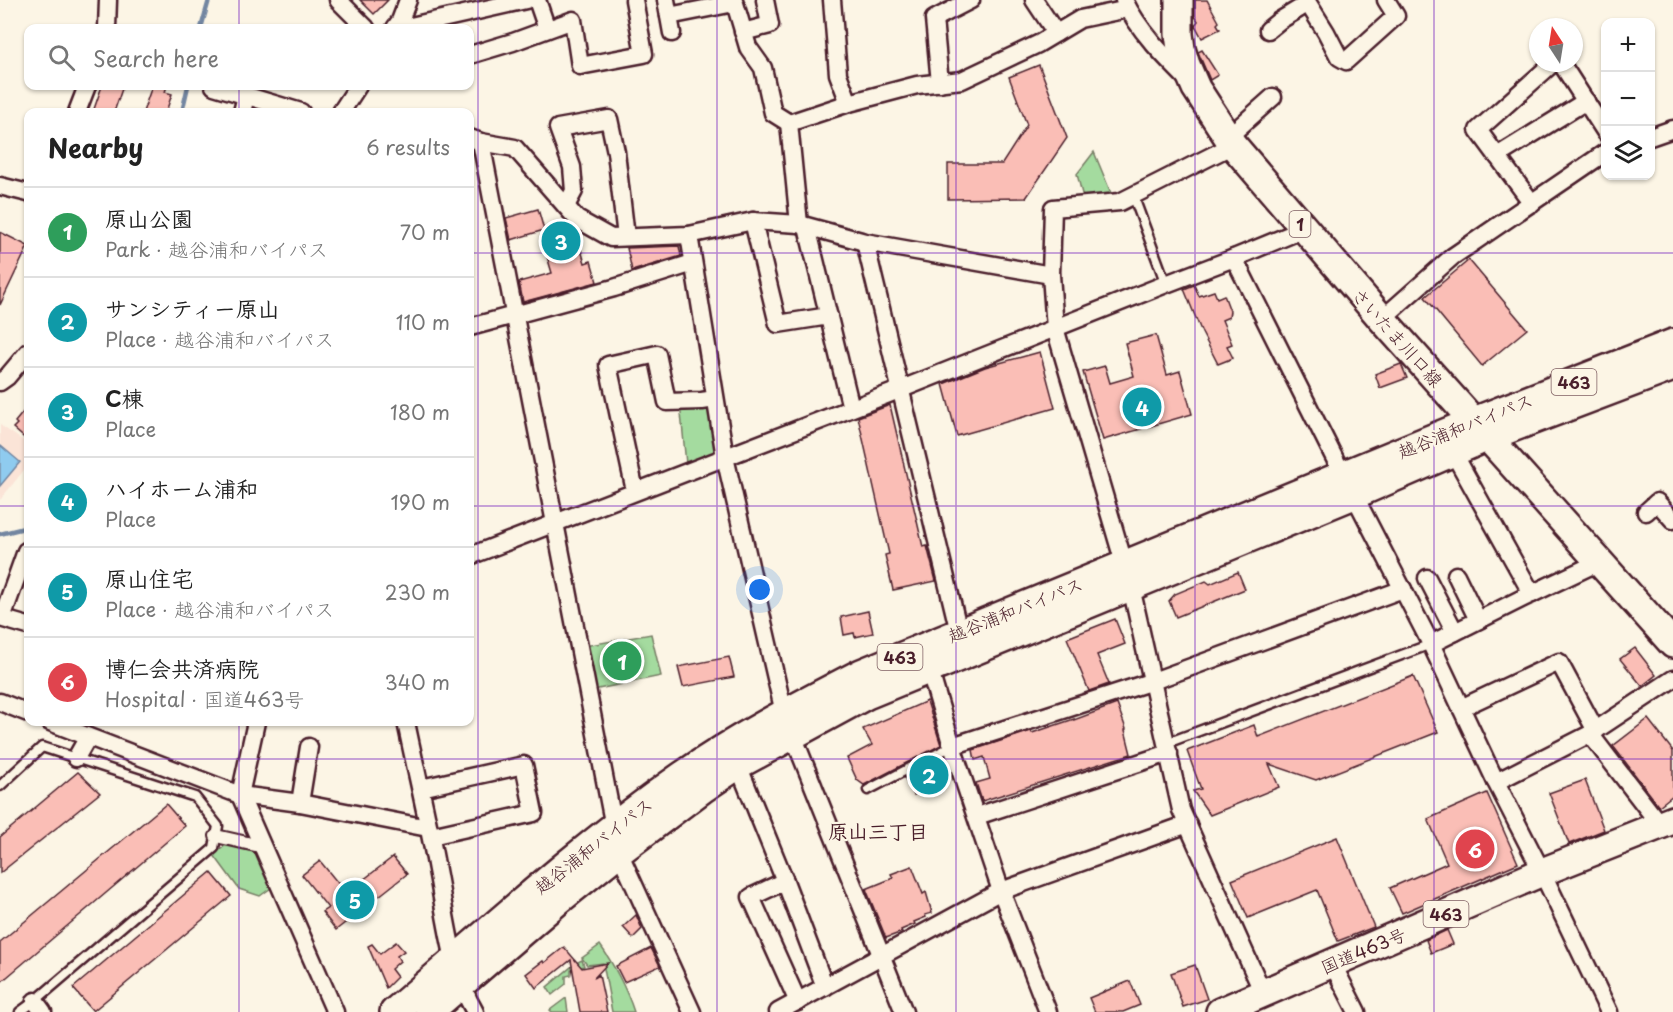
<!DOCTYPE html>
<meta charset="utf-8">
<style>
:root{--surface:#fff;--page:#f2f2f2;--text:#222;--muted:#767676;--line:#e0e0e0;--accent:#d93025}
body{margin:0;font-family:"Playpen Sans","Klee One",sans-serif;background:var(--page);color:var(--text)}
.controls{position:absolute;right:18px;top:18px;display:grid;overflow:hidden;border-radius:12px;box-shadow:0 2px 4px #0004}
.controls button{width:54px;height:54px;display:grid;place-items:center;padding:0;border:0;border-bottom:2px solid var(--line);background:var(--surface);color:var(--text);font:30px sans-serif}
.compass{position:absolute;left:1529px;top:18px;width:54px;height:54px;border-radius:50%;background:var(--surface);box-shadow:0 2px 4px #0004;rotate:348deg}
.you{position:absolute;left:760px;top:590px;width:21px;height:21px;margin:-15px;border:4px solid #fff;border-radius:50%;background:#1a73e8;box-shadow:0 0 0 9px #1a73e833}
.badge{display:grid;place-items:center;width:39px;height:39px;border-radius:50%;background:var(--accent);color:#fff;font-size:20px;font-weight:700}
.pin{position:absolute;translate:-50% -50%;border:3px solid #fff;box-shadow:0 2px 6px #0006}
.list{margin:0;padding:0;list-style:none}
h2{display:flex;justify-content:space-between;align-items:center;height:78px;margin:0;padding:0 24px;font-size:26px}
h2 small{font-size:20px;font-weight:400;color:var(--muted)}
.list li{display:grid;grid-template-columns:39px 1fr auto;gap:18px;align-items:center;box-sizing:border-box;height:90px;padding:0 24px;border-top:2px solid var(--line)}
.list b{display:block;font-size:22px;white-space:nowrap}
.list p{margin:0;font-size:20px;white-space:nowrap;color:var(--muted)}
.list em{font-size:20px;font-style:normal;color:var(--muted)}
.icon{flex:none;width:33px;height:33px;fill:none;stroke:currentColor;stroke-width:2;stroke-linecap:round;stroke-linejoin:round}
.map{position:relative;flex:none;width:1673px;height:1012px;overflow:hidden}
.search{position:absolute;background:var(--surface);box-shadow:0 2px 4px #0004;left:24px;top:24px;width:450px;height:66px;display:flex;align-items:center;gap:15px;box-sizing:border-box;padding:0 21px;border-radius:12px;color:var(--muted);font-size:22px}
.panel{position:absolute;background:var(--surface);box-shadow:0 2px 4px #0004;left:24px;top:108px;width:450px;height:618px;border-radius:12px}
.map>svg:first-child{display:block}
.built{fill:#fbe4d7}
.green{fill:#a4db9f;stroke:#777d65;stroke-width:1.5}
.water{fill:#8fcbef;stroke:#7386a1;stroke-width:1.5}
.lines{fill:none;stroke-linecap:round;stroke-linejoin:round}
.stream{stroke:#7386a1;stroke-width:4.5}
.building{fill:#fabeb6;stroke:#4a1f2b;stroke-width:1.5}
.service-casing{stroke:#4a1f2b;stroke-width:13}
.pedestrian-casing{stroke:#4a1f2b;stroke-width:16}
.minor-casing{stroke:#4a1f2b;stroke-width:21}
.primary-casing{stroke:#4a1f2b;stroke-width:32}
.trunk-casing{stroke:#4a1f2b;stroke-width:32}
.service{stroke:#fcf5e5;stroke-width:8}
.pedestrian{stroke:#fcf5e5;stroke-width:12}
.minor{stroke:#fcf5e5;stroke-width:16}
.primary{stroke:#fcf5e5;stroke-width:27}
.trunk{stroke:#fcf5e5;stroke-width:27}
.grid{fill:none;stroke:#7b2cbf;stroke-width:1.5;stroke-opacity:0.55}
.labels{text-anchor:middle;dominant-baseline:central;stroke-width:4.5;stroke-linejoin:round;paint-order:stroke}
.shield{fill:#fcf5e5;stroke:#7f5f63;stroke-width:1.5}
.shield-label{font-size:16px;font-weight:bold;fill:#4a1f2b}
.street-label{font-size:18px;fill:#4a1f2b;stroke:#fcf5e5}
.neighbourhood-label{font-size:20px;font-weight:bold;fill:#4a1f2b;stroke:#fcf5e5}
</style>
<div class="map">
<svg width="1673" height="1012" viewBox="0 0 1673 1012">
<rect width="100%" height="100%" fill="#fcf5e5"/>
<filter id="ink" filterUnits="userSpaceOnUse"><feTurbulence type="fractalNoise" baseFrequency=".0167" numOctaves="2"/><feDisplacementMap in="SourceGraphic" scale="12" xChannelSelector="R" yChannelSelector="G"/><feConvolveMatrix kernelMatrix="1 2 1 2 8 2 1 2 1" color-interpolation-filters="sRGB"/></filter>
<g filter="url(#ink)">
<polygon class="built" points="0,425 28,444 28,465 0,500"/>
<g class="green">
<polygon points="1094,152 1113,198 1084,202 1077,174"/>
<polygon points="680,403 711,403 718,450 686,464"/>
<polygon points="651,634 661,676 593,690 584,646"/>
<polygon points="228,843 261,853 271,888 260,896 239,889 214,855"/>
<path d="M600,945C613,963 627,990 634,1012H612L603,963L587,965L582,958Z"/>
<polygon points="582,960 584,966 571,970 571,975 566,976 566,984 552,995 547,987 576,963"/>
<polygon points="566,998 568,1012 552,1012 550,1010"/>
</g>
<polygon class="water" points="1,446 20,462 0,486 0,447"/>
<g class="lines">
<g class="stream">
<polyline points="201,28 209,0"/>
<polyline points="182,112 188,86"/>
<polyline points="0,534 28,527"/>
</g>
</g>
<g class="building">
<polygon points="360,0 388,0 374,14"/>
<polygon points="1195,0 1207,0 1219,22 1217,24 1220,29 1202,38 1195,25 1198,21 1195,16"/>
<polygon points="1202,50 1218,75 1210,80 1198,52"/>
<polygon points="1039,65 1067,138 1026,198 948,199 948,164 1002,164 1027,125 1009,77"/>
<polygon points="102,86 123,86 114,112 93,112"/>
<polygon points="152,86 167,86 165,92 172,94 166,112 143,112"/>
<polygon points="538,209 544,230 511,240 506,218"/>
<polygon points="571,227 575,230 585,263 591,261 597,282 523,302 519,282 552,273 541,236"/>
<polygon points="0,232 28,246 0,305"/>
<polygon points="679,246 681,256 632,271 627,248"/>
<polygon points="1469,260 1527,329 1482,366 1425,297"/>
<polygon points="1194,285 1199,296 1214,291 1217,298 1224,295 1230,311 1229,317 1222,320 1232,344 1227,346 1233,358 1218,364 1202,333 1184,289"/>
<polygon points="1156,335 1167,375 1180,371 1192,414 1103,440 1083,372 1105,366 1110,383 1134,376 1125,343"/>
<polygon points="1040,352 1055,408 957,436 943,384 985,367"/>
<polygon points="1401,364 1407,378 1380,388 1375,374"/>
<polygon points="890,405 923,547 927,546 936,581 893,590 885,555 889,554 858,417"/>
<polygon points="28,406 28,441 13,428 17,424 15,422"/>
<polygon points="1238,572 1245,589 1176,617 1169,601 1175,594 1206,581 1210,584"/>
<polygon points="868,611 873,633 855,637 854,633 844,635 841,617"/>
<polygon points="1115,619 1125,644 1097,655 1109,684 1089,691 1067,638"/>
<polygon points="1635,648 1656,675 1642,686 1620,659"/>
<polygon points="729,657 734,677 683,687 678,667"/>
<polygon points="1413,676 1438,732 1316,780 1269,764 1279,787 1210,815 1193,791 1201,789 1187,751 1254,725 1258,737"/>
<polygon points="927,701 941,745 864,785 857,780 847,758 872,745 863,729"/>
<polygon points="1117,704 1126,729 1125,730 1131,754 982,801 976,783 990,779 984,757 975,760 973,750 1031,731 1032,733 1074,719 1074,720"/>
<polygon points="1648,719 1673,751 1673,795 1659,806 1613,746"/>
<polygon points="945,757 951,775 914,795 905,778"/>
<polygon points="78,772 100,793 0,873 0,837"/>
<polygon points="1585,780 1604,830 1569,844 1549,793"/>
<polygon points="1487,793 1518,863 1402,913 1390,888 1447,863 1428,819"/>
<polygon points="166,804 185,826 0,983 0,942"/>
<polygon points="1337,837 1374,927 1338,941 1317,890 1248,918 1232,880"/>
<polygon points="393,857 407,874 336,930 322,912 328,908 302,875 320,861 346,893"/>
<polygon points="912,866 923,894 926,892 932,913 925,915 926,917 914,922 915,924 901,930 902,932 886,938 866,889 893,878 891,874"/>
<polygon points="211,872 231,896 93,1011 73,988"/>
<polygon points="636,915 642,929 633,938 623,927"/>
<polygon points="1447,930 1453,944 1431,953 1426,940"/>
<polygon points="396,942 404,951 397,956 400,961 391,969 397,977 386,988 368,946 372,944 380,954"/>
<polygon points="564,947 582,968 608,963 594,978 599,975 607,1012 580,1012 571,960 536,988 526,974 543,961 544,963"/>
<polygon points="651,948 660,966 624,982 616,966"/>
<polygon points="1195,965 1207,999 1183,1007 1171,973"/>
<polygon points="1130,981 1140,1005 1123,1012 1095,1012 1089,998"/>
</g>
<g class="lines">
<g class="service-casing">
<g id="service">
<polyline points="1133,195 1166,284"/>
<polyline points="1167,743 1431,644"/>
<polyline points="0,786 42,747 195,797 218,826 214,848 35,1001 20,1012"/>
<polyline points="868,790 952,746"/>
</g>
</g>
<g class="pedestrian-casing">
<polyline id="pedestrian" points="216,836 264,847"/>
</g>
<g class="minor-casing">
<g id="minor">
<polyline points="338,0 366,28"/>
<polyline points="537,0 547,29"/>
<polyline points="666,0 672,33"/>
<polyline points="734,0 748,47 763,68 773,113 789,123"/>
<polyline points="832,0 838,74 849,103"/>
<polyline points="1034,0 1056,33"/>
<path d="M1124,0C1138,30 1164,56 1187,79"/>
<polyline points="1306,0 1326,32 1339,57 1346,61 1396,16 1386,0"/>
<polyline points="669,16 734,3"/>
<polyline points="107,28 108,0"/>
<polyline points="395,28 400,21 408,0"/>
<polyline points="402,28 526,0"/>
<polyline points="1268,30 1279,21 1307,4"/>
<polyline points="743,32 770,25 765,0"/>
<polyline points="470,55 513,42 573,20 580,66 644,54 634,0"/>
<polyline points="1561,63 1606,133"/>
<polyline points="940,83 934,19 971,0"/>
<polyline points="214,86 301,112"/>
<polyline points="77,112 87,86"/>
<polyline points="242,112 246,96"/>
<polyline points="341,112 358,86"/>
<polyline points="1228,137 1273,97"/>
<polyline points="1650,137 1673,129"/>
<polyline points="470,138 481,142 515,148 577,219 611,238 689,235 753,221 799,224 865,242 1051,275"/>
<polyline points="481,142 614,827"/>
<polyline points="1233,145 1120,202 1053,208 1051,275 1055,328 1131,587 1181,810 1263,993"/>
<polyline points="1497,156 1586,101"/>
<polyline points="0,186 28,193"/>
<polyline points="1532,203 1478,130 1553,63"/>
<polyline points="566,206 574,191 572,167 558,128 609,119 616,152 626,237"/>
<polyline points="753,221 778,324 829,316"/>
<polyline points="799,224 789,123 849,103 917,85 962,80 1038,44 1080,19 1128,9"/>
<polyline points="807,227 851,408"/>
<polyline points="689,235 725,457 784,713 904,1012"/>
<polyline points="865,242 959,632"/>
<polyline points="1234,258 1343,475"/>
<polyline points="1382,319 1452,257 1606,152"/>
<polyline points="470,327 614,288 693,263"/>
<polyline points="0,382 7,377 28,352"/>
<polyline points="1453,452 1532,594"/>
<polyline points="635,491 608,365 657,354 667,402 702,401 715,399"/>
<polyline points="1354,495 1431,644 1496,782 1542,872 1609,1012"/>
<polyline points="1646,512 1657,502 1673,520"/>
<polyline points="470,556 899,390 1166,284 1234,258 1304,229"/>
<polyline points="1456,575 1478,620"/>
<polyline points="1427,578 1455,632"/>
<polyline points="0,618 28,626"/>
<polyline points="2,618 26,551"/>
<polyline points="1431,644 1523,598 1599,562"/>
<polyline points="929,668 952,746 1001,891 1048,1012"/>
<polyline points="0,702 28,713"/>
<polyline points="1461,708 1559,662 1596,731"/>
<polyline points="50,722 240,795 300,803 428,828"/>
<polyline points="256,722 240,795 335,1012"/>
<path d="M406,722C416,771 428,820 437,870C446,916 451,972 475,1012"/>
<polyline points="1590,734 1660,825"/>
<polyline points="952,746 1153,681 1403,589"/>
<polyline points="76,758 88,737"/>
<polyline points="738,765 785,881 825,987"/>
<polyline points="1496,782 1590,734 1673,679"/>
<polyline points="421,788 524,765 534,813 431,836"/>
<polyline points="300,803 309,747"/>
<polyline points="977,816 1169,753"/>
<polyline points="619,852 692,1012"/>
<polyline points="785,881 751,897 798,1002"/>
<polyline points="1332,963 1357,1012"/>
<polyline points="35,1001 43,1012"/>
<polyline points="778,1012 1001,891 1188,824"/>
</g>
</g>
<g class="primary-casing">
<polyline id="primary" points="1179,0 1179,34 1181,49 1186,65 1196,88 1233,145 1382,319 1673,644"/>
</g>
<g class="trunk-casing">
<g id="trunk">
<path d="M394,1012C488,932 579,848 680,777C737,737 799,705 861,673L1474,421L1673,343"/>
<polyline points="429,1012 558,901 619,852 704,788 738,765 867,695 1354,495 1488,437 1673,367"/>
<polyline points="1220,1012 1542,872 1673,820"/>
</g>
</g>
<use href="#service" class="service"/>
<use href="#pedestrian" class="pedestrian"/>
<use href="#minor" class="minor"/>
<use href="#primary" class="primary"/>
<use href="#trunk" class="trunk"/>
</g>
</g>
<path class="grid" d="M239,0V28M478,0V1012M717,0V1012M956,0V1012M1195,0V1012M1434,0V1012M239,86V112M0,253H28M470,253H1673M0,506H28M470,506H1673M239,722V1012M0,759H1673"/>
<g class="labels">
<g class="shield">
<rect x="1289.5" y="211" width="21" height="26" rx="4.5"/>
<rect x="1551.5" y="369" width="45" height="26" rx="4.5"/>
<rect x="877.5" y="644" width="45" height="26" rx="4.5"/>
<rect x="1423.5" y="901" width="45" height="26" rx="4.5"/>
</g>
<g class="shield-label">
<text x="1300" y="224">1</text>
<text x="1574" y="382">463</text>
<text x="900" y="657">463</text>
<text x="1446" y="914">463</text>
</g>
<g class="street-label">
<text transform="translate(1398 337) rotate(48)">さいたま川口線</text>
<text transform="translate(1465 425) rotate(-22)">越谷浦和バイパス</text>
<text transform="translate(1015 609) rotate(-22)">越谷浦和バイパス</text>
<text transform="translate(593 845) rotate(-38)">越谷浦和バイパス</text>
<text transform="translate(1363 950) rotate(-23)">国道463号</text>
</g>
<g class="neighbourhood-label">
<text x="878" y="831">原山三丁目</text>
</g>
</g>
</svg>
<div class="controls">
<button>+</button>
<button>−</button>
<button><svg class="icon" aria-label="layers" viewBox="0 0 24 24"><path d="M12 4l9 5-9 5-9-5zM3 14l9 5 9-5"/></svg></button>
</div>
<svg class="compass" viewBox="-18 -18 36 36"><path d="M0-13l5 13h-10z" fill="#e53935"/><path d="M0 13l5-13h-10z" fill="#767676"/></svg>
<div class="you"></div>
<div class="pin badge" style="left:622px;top:661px;background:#2e9e5b">1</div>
<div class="pin badge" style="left:929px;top:775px;background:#0f9aa8">2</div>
<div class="pin badge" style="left:561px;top:241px;background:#0f9aa8">3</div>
<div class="pin badge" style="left:1142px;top:407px;background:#0f9aa8">4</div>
<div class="pin badge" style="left:355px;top:900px;background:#0f9aa8">5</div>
<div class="pin badge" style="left:1475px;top:849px;background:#e0444e">6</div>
<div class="search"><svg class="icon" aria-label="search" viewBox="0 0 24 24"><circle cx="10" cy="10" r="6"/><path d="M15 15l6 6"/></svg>Search here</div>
<section class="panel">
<h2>Nearby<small>6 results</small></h2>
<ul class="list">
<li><span class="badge" style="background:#2e9e5b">1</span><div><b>原山公園</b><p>Park · 越谷浦和バイパス</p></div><em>70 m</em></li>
<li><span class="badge" style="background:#0f9aa8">2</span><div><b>サンシティー原山</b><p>Place · 越谷浦和バイパス</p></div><em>110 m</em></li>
<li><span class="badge" style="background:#0f9aa8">3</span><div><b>C棟</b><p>Place</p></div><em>180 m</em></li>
<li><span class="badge" style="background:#0f9aa8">4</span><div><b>ハイホーム浦和</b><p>Place</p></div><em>190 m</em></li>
<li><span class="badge" style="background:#0f9aa8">5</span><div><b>原山住宅</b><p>Place · 越谷浦和バイパス</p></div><em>230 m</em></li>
<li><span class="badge" style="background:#e0444e">6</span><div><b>博仁会共済病院</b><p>Hospital · 国道463号</p></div><em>340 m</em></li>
</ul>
</section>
</div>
